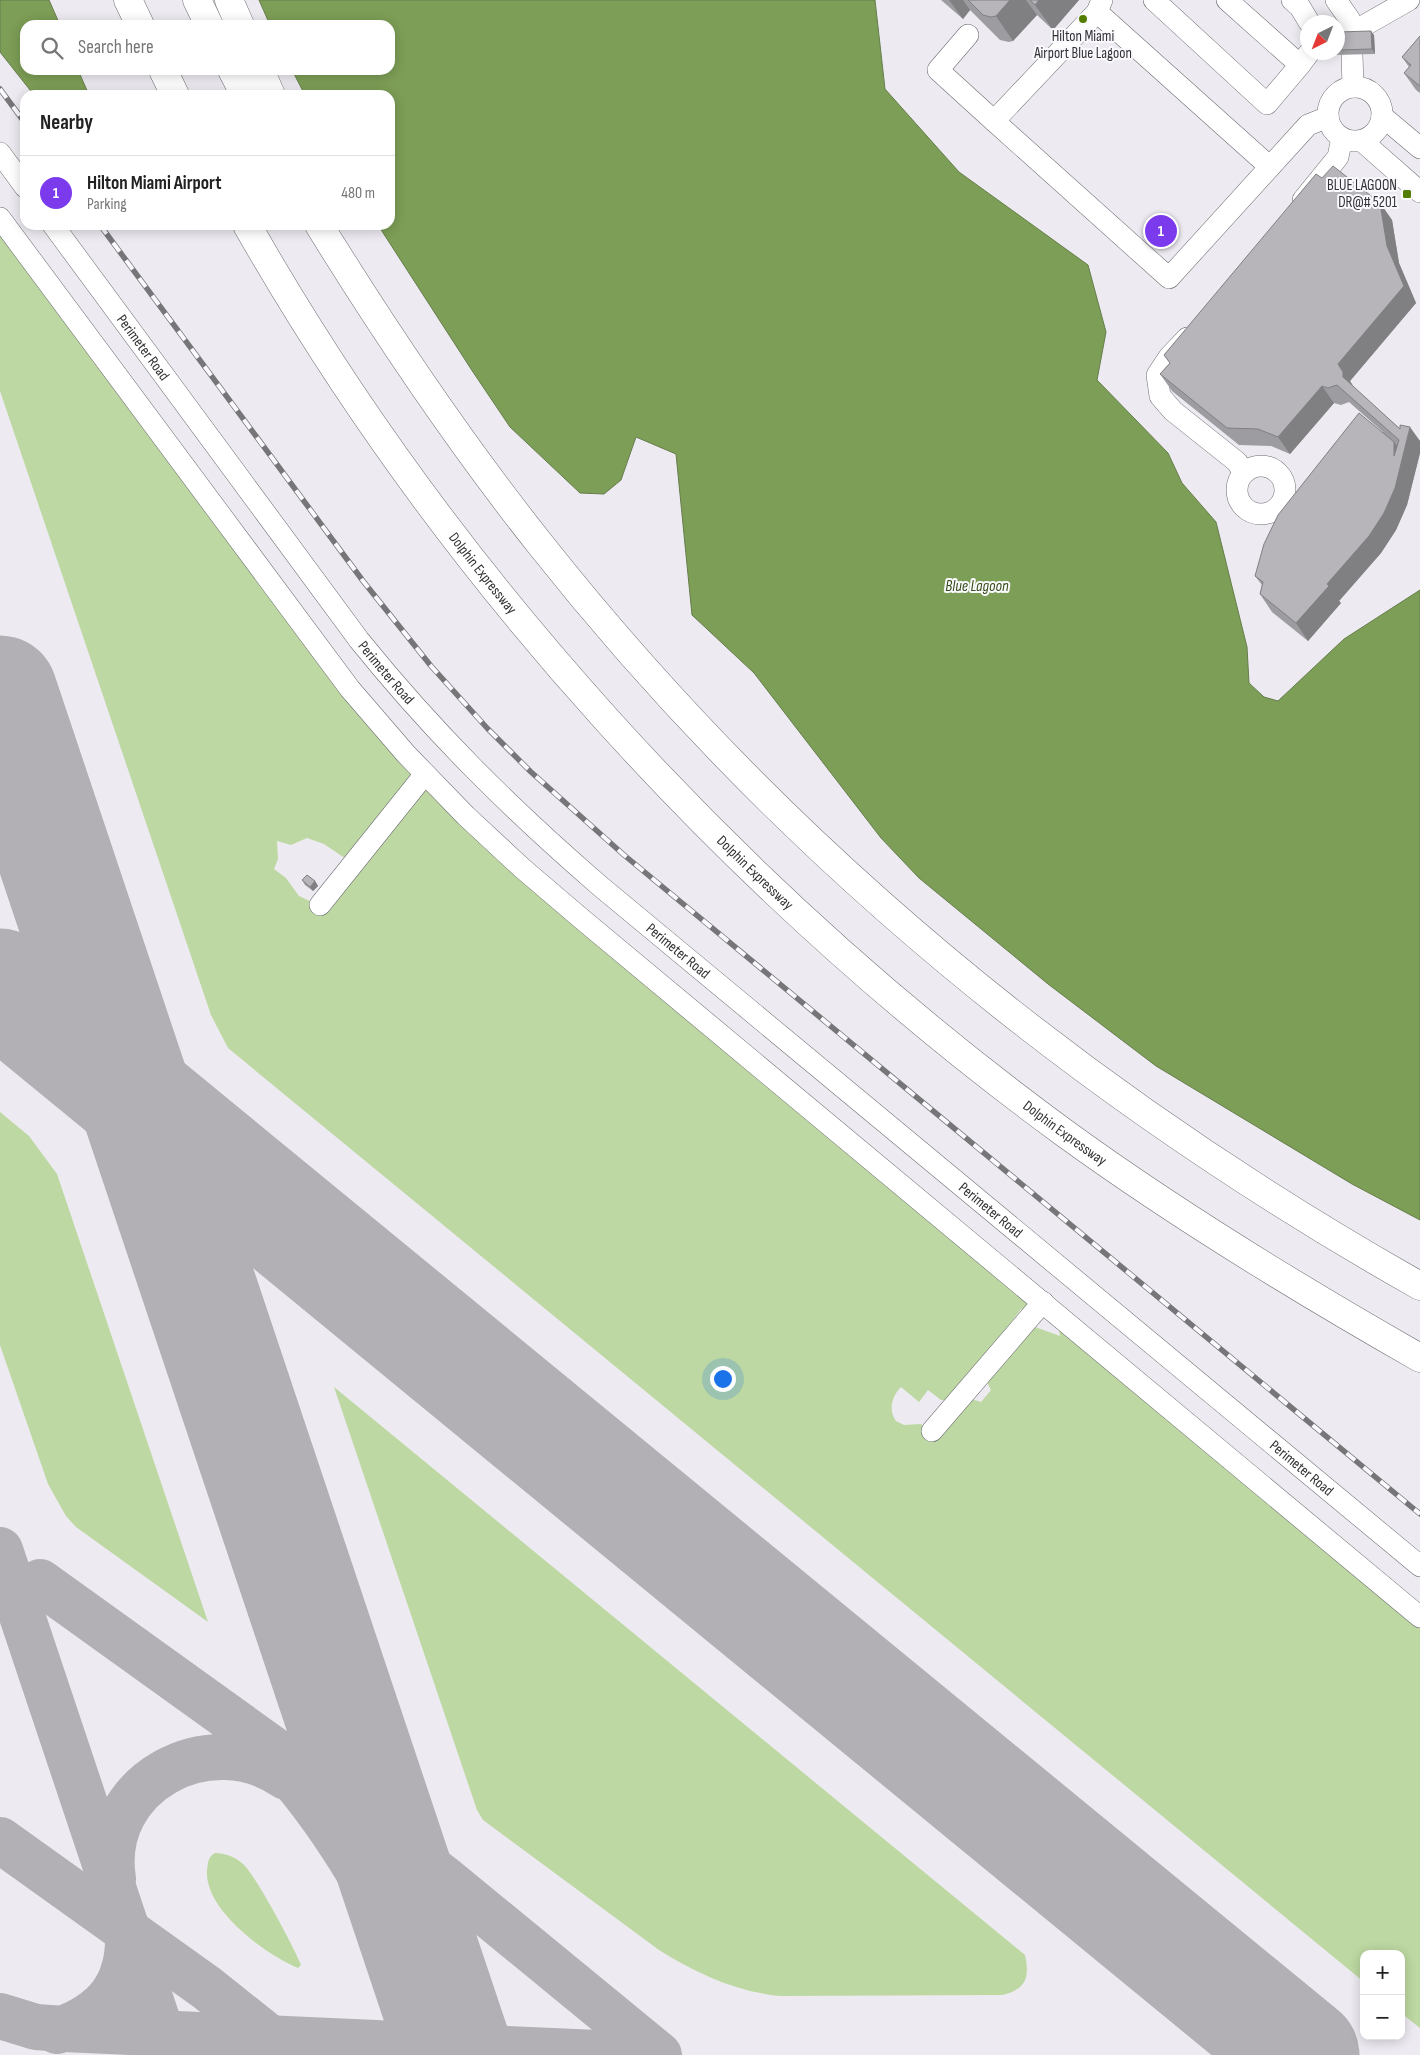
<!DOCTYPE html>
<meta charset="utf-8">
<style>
:root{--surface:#fff;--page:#f6f6f6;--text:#222;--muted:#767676;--line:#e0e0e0;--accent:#7c3aed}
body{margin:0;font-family:"Sofia Sans Condensed",sans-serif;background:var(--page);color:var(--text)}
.controls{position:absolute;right:15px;bottom:15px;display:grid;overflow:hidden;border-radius:10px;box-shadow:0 2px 12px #0003}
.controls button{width:45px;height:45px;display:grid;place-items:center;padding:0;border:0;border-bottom:1px solid var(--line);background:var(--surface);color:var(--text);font:25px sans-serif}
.compass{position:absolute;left:1300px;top:15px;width:45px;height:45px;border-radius:50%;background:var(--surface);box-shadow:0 2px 12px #0003;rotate:222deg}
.you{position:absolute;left:722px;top:1378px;width:18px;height:18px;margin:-12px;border:4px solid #fff;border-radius:50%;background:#1a73e8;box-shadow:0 0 0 8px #1a73e833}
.badge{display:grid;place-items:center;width:32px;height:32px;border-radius:50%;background:var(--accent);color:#fff;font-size:16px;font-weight:700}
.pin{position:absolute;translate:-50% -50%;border:2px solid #fff;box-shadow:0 1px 5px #0006}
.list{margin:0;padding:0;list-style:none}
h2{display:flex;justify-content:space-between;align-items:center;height:65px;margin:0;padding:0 20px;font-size:21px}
h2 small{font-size:16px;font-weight:400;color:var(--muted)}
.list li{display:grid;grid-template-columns:32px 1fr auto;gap:15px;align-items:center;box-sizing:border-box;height:75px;padding:0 20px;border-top:1px solid var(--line)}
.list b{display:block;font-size:19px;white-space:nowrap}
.list p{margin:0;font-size:16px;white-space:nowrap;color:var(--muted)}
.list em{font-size:16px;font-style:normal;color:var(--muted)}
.icon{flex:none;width:28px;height:28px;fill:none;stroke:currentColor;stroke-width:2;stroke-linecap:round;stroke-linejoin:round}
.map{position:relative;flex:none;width:1420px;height:2055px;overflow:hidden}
.search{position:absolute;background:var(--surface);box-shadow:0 2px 12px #0003;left:20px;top:20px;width:375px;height:55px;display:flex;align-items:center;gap:12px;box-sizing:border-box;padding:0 18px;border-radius:15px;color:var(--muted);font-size:19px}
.panel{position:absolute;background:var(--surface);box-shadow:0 2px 12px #0003;left:20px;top:90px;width:375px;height:140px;border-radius:15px}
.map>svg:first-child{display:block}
.green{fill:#bdd8a2}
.water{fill:#7d9e56;stroke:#667d4c}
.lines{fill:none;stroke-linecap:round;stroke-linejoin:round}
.taxiway{stroke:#b2b0b4;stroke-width:46}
.runway{stroke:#b2b0b4;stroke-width:115}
.minor-casing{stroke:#6d6c71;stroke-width:22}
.highway-casing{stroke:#6d6c71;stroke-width:29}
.minor{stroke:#fff;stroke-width:21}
.highway{stroke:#fff;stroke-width:28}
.rail-casing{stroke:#767578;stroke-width:5.5}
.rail{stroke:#faf9fe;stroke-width:4;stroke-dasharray:11;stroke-linecap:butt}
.wall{fill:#9d9ca0}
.shaded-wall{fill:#807f82}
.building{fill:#b7b5ba;stroke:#807f82}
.poi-dot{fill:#527d00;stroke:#faf9fe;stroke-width:2}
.labels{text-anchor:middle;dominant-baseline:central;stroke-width:4;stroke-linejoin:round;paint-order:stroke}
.poi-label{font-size:15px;fill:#323133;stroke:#faf9fe}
.street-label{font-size:15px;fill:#323133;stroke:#faf9fe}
.water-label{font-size:16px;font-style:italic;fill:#364d19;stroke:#faf9fe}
</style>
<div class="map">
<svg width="1420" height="2055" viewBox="0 0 1420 2055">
<rect width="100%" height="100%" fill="#edebf1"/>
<g class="green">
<path d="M0,230L410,769L413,777L349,861L324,844L307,838L291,845L277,841L278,859L274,869L286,878L299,896L322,907L422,789L431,793L1030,1301L1028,1310L1021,1309L952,1401L941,1400L928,1390L919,1402L901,1387C892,1396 888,1410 896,1421L904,1425L921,1424L933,1435L971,1399L981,1402L991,1390L985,1378L1035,1327L1060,1336L1058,1326L1368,1581L1420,1628V2028L1401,2013V1954H1364V1982L228,1048L211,1015L0,391Z"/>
<polygon points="0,1112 29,1136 57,1174 208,1622 76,1527 66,1516 48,1484 0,1345"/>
<path d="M334,1387L1025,1955C1030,1978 1026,1989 1002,1995L780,1996C736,1992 696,1973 659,1950L483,1820L477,1810Z"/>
<path d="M215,1853C226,1853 235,1857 243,1864C255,1874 295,1949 301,1965L298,1968C265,1954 204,1910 207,1870C208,1862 208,1857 215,1853Z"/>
</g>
<g class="water">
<polygon points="0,0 49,0 60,25 25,25 25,70 78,70 89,95 34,95 0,52"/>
<polygon points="259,0 875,0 885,89 959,172 1088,265 1106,332 1097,380 1168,453 1182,483 1216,522 1247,647 1249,683 1264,697 1278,701 1344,639 1420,590 1420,1220 1352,1184 1156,1066 1048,984 919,878 881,838 754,673 692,615 676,454 636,437 621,480 604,494 580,493 510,427 471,369 378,225 390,225 390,95 305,95 292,70 390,70 390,25 270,25"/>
</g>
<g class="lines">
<g class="taxiway">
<polyline points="0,1550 169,2055"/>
<polyline points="40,1582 331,1791 447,1881 659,2055"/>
<path d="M297,1784C362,1863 405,1958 453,2047"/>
<polyline points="0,1840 207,1988 276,2043"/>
<path d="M113,1879C98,1783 209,1724 286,1777"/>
<polyline points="0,2016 36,2027 64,2029 643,2055"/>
<path d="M57,2031C106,2014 130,1985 128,1932"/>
</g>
<g class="runway">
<polyline points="0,693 456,2055"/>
<polyline points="0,986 1302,2055"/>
</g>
<g class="minor-casing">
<g id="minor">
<polyline points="1102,0 1097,12 994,121 1169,278 1308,125 1328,117"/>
<polyline points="1154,0 1267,104 1300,65"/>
<polyline points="1227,0 1300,65 1309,53"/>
<polyline points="1292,0 1300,7 1309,22"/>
<polyline points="1336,0 1350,20 1350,36"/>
<polyline points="1097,12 1270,167"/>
<polyline points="1351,33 1409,0"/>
<polyline points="968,35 938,70 994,121"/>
<polyline points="1352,54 1353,87"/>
<circle cx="1355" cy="114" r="27"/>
<polyline points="1382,116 1420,148"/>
<polyline points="1362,141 1420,192"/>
<polyline points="0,153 25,187"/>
<polyline points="1303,200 1338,157 1342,138"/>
<polyline points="0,218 350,689 406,754 466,816 522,868 583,920 1420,1617"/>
<path id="s1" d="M53,225L359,640C433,732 511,809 600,886L1420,1566"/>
<polyline points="1187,338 1169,357 1157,375 1160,396 1173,411 1237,462 1244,473"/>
<circle cx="1261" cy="490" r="24"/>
<polyline points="320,905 425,774"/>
<polyline points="932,1431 1043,1302"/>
</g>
</g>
<g class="highway-casing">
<g id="highway">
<polyline points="128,0 140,25"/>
<polyline points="197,0 209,25"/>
<polyline points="229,0 240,25"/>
<polyline points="163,70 175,95"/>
<polyline points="232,70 245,95"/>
<polyline points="260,70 271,95"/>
<path id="s2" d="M247,225C447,577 737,893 1063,1132C1177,1215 1297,1288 1420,1358"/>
<path d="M319,225C387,335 459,442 540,544C782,850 1082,1095 1420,1286"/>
</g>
</g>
<use href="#minor" class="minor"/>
<use href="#highway" class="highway"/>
<g class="rail-casing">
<g id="rail">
<polyline points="0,89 25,123"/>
<polyline points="100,225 363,581 431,666 487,728 531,772 624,855 1420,1514"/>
</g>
</g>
<use href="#rail" class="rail"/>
</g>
<g class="wall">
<polygon points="941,0 1079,0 1053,30 1037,15 1013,41 1009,42 1000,40 970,10 963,19"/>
<polygon points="1338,32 1374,35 1375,54 1333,55 1331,52 1338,52"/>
<polygon points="1420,36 1420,93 1416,90 1404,73 1409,67 1402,57"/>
<polygon points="1322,178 1380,203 1392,220 1399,263 1416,303 1350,381 1354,388 1400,429 1420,441 1420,453 1407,505 1396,530 1381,553 1339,601 1341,603 1308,641 1272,612 1260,594 1262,585 1255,576 1383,432 1349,402 1341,405 1334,403 1290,454 1271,446 1239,445 1172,391 1160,374 1170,363 1164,355"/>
<polygon points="302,880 315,881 318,886 313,891 305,885"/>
</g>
<g class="shaded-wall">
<polygon points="949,0 963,0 970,10 963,19"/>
<polygon points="1010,0 1026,0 1037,15 1013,41 996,16"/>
<polygon points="1039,0 1079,0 1053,30 1035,5"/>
<polygon points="1371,31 1374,35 1375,54 1372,49"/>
<polygon points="1380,203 1392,220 1399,263 1416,303 1350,381 1355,389 1343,377 1338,364 1387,246"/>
<polygon points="1322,386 1334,403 1290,454 1278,437"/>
<polygon points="1410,427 1420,441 1420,453 1407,505 1396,530 1381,553 1339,601 1341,603 1308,641 1296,623 1327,584 1394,456 1394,442 1403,454"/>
<polygon points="315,881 318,886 313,891 310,887"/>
</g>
<g class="building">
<polygon points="968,0 1010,0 996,16 991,17 983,15"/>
<polygon points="1030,0 1039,0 1035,5"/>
<polygon points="1371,31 1372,49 1338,50 1338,32"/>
<polygon points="1420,36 1420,86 1404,73 1411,65 1402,57"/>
<polygon points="1333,166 1380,203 1387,246 1404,286 1338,364 1343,372 1343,377 1400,429 1400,425 1410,427 1395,488 1384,513 1369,536 1327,584 1329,586 1296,623 1260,594 1263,582 1255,576 1264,544 1278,515 1359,413 1394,442 1394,456 1399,440 1337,385 1328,388 1322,386 1278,437 1258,429 1227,428 1160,374 1170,363 1164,355 1316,174 1322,178"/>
<polygon points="307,875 315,881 310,887 302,880"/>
</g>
<g class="poi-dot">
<circle cx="1083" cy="19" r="5"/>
<rect x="1402" y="189" width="10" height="10" rx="2.5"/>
</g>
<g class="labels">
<g class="poi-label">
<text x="1083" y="36">Hilton Miami<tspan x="1083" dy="17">Airport Blue Lagoon</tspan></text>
<text x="1397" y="185" text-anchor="end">BLUE LAGOON<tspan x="1397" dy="17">DR@# 5201</tspan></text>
</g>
<g class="street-label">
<text stroke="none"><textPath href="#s1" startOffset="152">Perimeter Road</textPath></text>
<text stroke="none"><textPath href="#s2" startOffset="421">Dolphin Expressway</textPath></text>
<text stroke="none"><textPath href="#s1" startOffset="558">Perimeter Road</textPath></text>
<text stroke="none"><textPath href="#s2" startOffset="826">Dolphin Expressway</textPath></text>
<text stroke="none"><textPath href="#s1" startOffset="962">Perimeter Road</textPath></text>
<text stroke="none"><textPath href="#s2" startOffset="1231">Dolphin Expressway</textPath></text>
<text stroke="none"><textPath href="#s1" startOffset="1368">Perimeter Road</textPath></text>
<text stroke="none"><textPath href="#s1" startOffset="1772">Perimeter Road</textPath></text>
</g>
<g class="water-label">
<text x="977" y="586">Blue Lagoon</text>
</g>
</g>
</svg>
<div class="controls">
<button>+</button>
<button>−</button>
</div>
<svg class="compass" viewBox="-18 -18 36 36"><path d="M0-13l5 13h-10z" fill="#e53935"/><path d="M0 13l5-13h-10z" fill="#767676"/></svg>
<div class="you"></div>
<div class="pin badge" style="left:1161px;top:231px">1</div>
<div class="search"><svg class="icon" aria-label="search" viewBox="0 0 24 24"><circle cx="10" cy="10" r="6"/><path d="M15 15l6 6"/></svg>Search here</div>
<section class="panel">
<h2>Nearby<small></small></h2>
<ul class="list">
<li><span class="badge">1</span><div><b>Hilton Miami Airport</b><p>Parking</p></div><em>480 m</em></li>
</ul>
</section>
</div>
